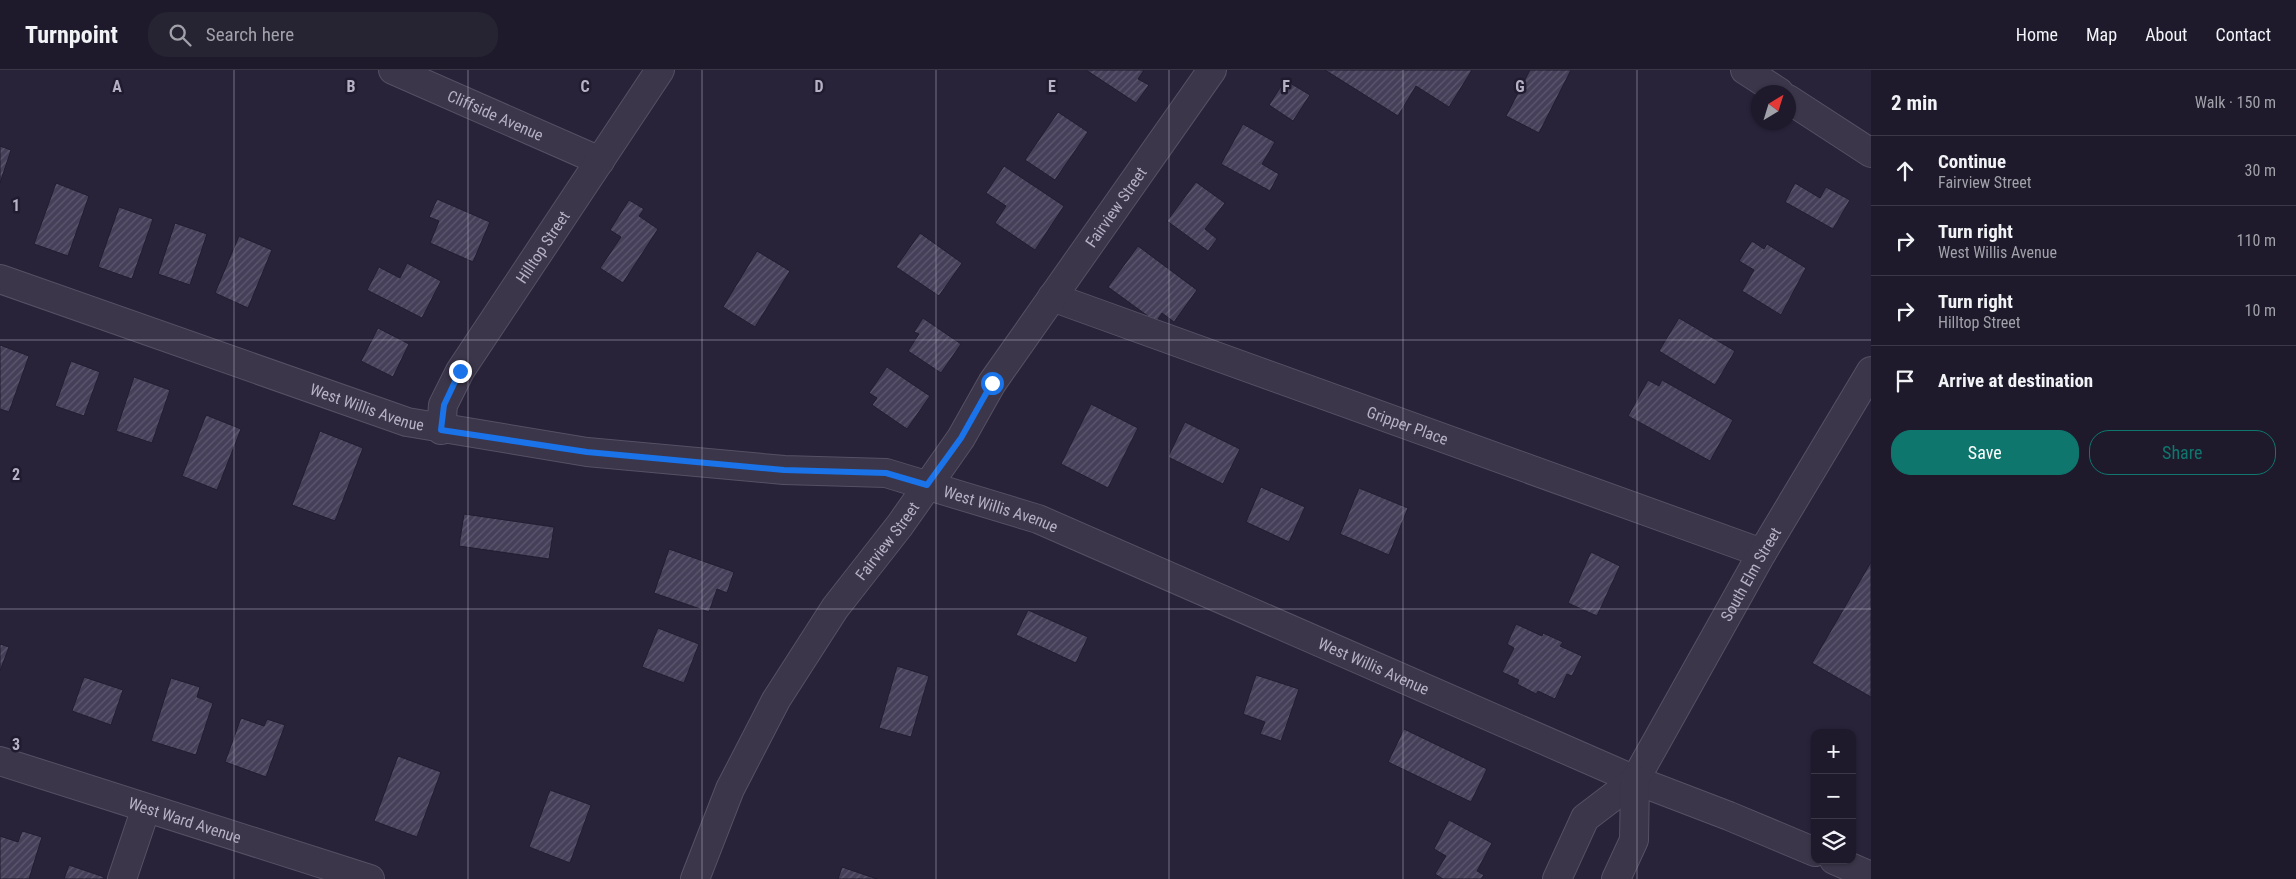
<!DOCTYPE html>
<meta charset="utf-8">
<style>
:root{--surface:#1e1a2b;--page:#262333;--text:#f1f3f6;--muted:#a1a1a9;--line:#3c3847;--accent:#0f766e}
body{margin:0;font-family:"Roboto Condensed",sans-serif;background:var(--page);color:var(--text)}
.controls{position:absolute;right:15px;bottom:15px;display:grid;overflow:hidden;border-radius:10px;box-shadow:0 1px 4px #0004}
.controls button{width:45px;height:45px;display:grid;place-items:center;padding:0;border:0;border-bottom:1px solid var(--line);background:var(--surface);color:var(--text);font:25px sans-serif}
.compass{position:absolute;left:1751px;top:15px;width:45px;height:45px;border-radius:50%;background:var(--surface);box-shadow:0 1px 4px #0004;rotate:38deg}
.stop{position:absolute;width:15px;height:15px;margin:-11px;border:4px solid #1a73e8;border-radius:50%;background:#fff}
.stop.end{background:#1a73e8;border-color:#fff;box-shadow:0 1px 5px #0008}
.list{margin:0;padding:0;list-style:none}
h2{display:flex;justify-content:space-between;align-items:center;height:65px;margin:0;padding:0 20px;font-size:21px}
h2 small{font-size:16px;font-weight:400;color:var(--muted)}
.list li{display:grid;grid-template-columns:32px 1fr auto;gap:15px;align-items:center;box-sizing:border-box;height:70px;padding:0 20px;border-top:1px solid var(--line)}
.list b{display:block;font-size:19px;white-space:nowrap}
.list p{margin:0;font-size:16px;white-space:nowrap;color:var(--muted)}
.list em{font-size:16px;font-style:normal;color:var(--muted)}
.actions{display:flex;gap:10px;padding:15px 20px}
.actions a{flex:1;padding:11px 0;border:1px solid var(--accent);border-radius:20px;text-align:center;font-size:18px;color:var(--accent)}
.actions .main{background:var(--accent);color:#fff}
.icon{flex:none;width:28px;height:28px;fill:none;stroke:currentColor;stroke-width:2;stroke-linecap:round;stroke-linejoin:round}
.map{position:relative;flex:none;width:1871px;height:809px;overflow:hidden}
header{display:flex;align-items:center;gap:30px;box-sizing:border-box;height:70px;padding:0 25px;background:var(--surface);border-bottom:1px solid var(--line)}
header strong{font-size:24px}
nav{display:flex;gap:28px;margin-inline-start:auto;font-size:18px}
.search{width:350px;height:45px;background:var(--page);display:flex;align-items:center;gap:12px;box-sizing:border-box;padding:0 18px;border-radius:20px;color:var(--muted);font-size:19px}
main{display:flex}
aside{flex:1;background:var(--surface)}
.map>svg:first-child{display:block}
.building{fill:url(#building-hatch);stroke:#221d30}
.lines{fill:none;stroke-linecap:round;stroke-linejoin:round}
.minor-casing{stroke:#565164;stroke-width:30}
.minor{stroke:#3b364a;stroke-width:28}
.route{stroke:#1a73e8;stroke-width:6}
.grid{fill:none;stroke:#b7b1c6;stroke-width:1;stroke-opacity:0.55}
.labels{text-anchor:middle;dominant-baseline:central;stroke-width:5;stroke-linejoin:round;paint-order:stroke}
.street-label{font-size:16px;fill:#b7b1c6;stroke:#201b2e}
.grid-label{font-size:16px;text-anchor:middle;font-weight:bold;fill:#b7b1c6;stroke:#201b2e;stroke-width:5;stroke-linejoin:round;paint-order:stroke}
</style>
<header>
<strong>Turnpoint</strong>
<div class="search"><svg class="icon" aria-label="search" viewBox="0 0 24 24"><circle cx="10" cy="10" r="6"/><path d="M15 15l6 6"/></svg>Search here</div>
<nav><a>Home</a><a>Map</a><a>About</a><a>Contact</a></nav>
</header>
<main>
<div class="map">
<svg width="1871" height="809" viewBox="0 0 1871 809">
<defs>
<pattern id="building-hatch" width="6" height="6" patternUnits="userSpaceOnUse" patternTransform="scale(1.25)"><rect width="6" height="6" fill="#453f59"/><path d="M-1 1l2-2M0 6l6-6M5 7l2-2" fill="none" stroke="#5e586f"/></pattern>
</defs>
<rect width="100%" height="100%" fill="#282339"/>
<g class="building">
<polygon points="1086,0 1144,0 1138,9 1149,15 1136,33"/>
<polygon points="1325,0 1472,0 1449,37 1416,16 1398,46"/>
<polygon points="1530,0 1571,0 1539,63 1506,46"/>
<polygon points="1285,10 1310,25 1293,51 1269,35"/>
<polygon points="1058,42 1088,62 1055,110 1025,90"/>
<polygon points="1243,54 1275,72 1262,94 1279,104 1270,121 1221,94"/>
<polygon points="0,76 11,80 0,113"/>
<polygon points="1004,96 1064,136 1035,180 995,153 1006,136 986,123"/>
<polygon points="1196,112 1225,133 1205,159 1217,169 1208,181 1167,151"/>
<polygon points="56,113 89,126 68,186 34,174"/>
<polygon points="1795,113 1820,128 1826,117 1850,130 1833,159 1785,132"/>
<polygon points="437,129 490,152 473,192 430,173 439,151 429,147"/>
<polygon points="629,130 644,139 639,146 658,159 623,213 600,198 621,167 610,160"/>
<polygon points="119,137 153,149 132,209 98,197"/>
<polygon points="175,153 207,164 190,215 158,204"/>
<polygon points="920,163 962,193 939,226 896,197"/>
<polygon points="239,166 272,180 248,238 215,223"/>
<polygon points="1752,171 1764,179 1767,174 1806,198 1781,245 1742,221 1754,200 1739,191"/>
<polygon points="1138,176 1197,220 1174,252 1162,243 1156,252 1108,217"/>
<polygon points="757,181 790,201 755,257 723,237"/>
<polygon points="407,193 441,211 422,248 367,220 379,197 400,208"/>
<polygon points="923,248 961,274 941,303 908,281 919,264 914,262"/>
<polygon points="1679,248 1735,281 1715,315 1659,281"/>
<polygon points="378,258 409,274 393,307 361,291"/>
<polygon points="0,275 29,286 9,342 0,339"/>
<polygon points="71,291 100,302 84,346 55,336"/>
<polygon points="887,297 930,326 907,359 872,335 877,328 869,323"/>
<polygon points="134,307 170,320 152,373 116,361"/>
<polygon points="1648,310 1659,316 1662,310 1733,350 1710,391 1628,346"/>
<polygon points="1091,334 1138,358 1108,418 1061,394"/>
<polygon points="206,345 241,359 217,420 182,406"/>
<polygon points="1185,352 1240,379 1223,414 1168,387"/>
<polygon points="320,361 363,378 335,451 292,435"/>
<polygon points="1261,417 1305,437 1289,472 1246,452"/>
<polygon points="1359,418 1408,438 1389,485 1340,464"/>
<polygon points="464,444 554,457 549,489 459,476"/>
<polygon points="669,479 734,502 727,523 717,519 709,542 654,523"/>
<polygon points="1591,482 1620,496 1597,546 1568,533"/>
<polygon points="1871,492 1871,627 1812,593"/>
<polygon points="1028,540 1088,567 1076,593 1016,565"/>
<polygon points="1516,554 1542,566 1543,563 1563,572 1560,576 1582,586 1572,606 1567,604 1555,629 1538,621 1536,624 1517,614 1519,610 1502,602 1514,578 1507,574"/>
<polygon points="658,558 699,574 684,613 642,597"/>
<polygon points="0,574 9,577 0,601"/>
<polygon points="897,596 929,606 911,667 879,658"/>
<polygon points="1256,605 1299,619 1281,671 1260,664 1265,652 1243,644"/>
<polygon points="84,607 123,620 111,655 72,641"/>
<polygon points="171,608 200,617 197,627 213,633 196,685 151,671"/>
<polygon points="241,648 264,656 267,649 285,655 266,707 225,692"/>
<polygon points="1404,659 1487,699 1471,732 1388,692"/>
<polygon points="398,686 441,702 417,767 374,751"/>
<polygon points="550,720 591,735 570,793 529,777"/>
<polygon points="1449,750 1492,773 1477,801 1484,805 1481,809 1443,809 1435,804 1446,786 1434,779"/>
<polygon points="22,761 42,767 29,809 0,809 0,766 18,772"/>
<polygon points="69,795 104,807 103,809 64,809"/>
<polygon points="842,797 877,809 838,809"/>
</g>
<g class="lines">
<g class="minor-casing">
<g id="minor">
<path id="s1" d="M393,0L600,91"/>
<polyline points="1745,0 1779,22"/>
<polyline points="1788,29 1871,83"/>
<path id="s2" d="M0,209L407,352L587,382L784,400L886,403L1038,449L1635,710L1729,746L1815,782"/>
<path id="s3" d="M1052,227L1762,483"/>
<path id="s4" d="M441,360L443,335L460,301L660,0"/>
<path id="s5" d="M0,691L370,809"/>
<polyline points="1834,790 1871,806"/>
<polyline points="122,809 146,738"/>
<path id="s6" d="M695,809L730,719L776,630L835,538L900,455L961,368L992,313L1212,0"/>
<path id="s7" d="M1557,809L1585,748L1635,710L1762,483L1871,301"/>
<polyline points="1616,809 1634,770 1635,710"/>
</g>
</g>
<use href="#minor" class="minor"/>
</g>
<g class="lines">
<polyline class="route" points="460,301 444,335 441,360 587,382 784,400 886,403 927,415 961,368 992,313"/>
</g>
<path class="grid" d="M234,0V809M468,0V809M702,0V809M936,0V809M1169,0V809M1403,0V809M1637,0V809M0,270H1871M0,539H1871"/>
<g class="labels">
<g class="street-label">
<text stroke="none"><textPath href="#s1" startOffset="112">Cliffside Avenue</textPath></text>
<text stroke="none"><textPath href="#s6" startOffset="796">Fairview Street</textPath></text>
<text stroke="none"><textPath href="#s4" startOffset="212">Hilltop Street</textPath></text>
<text stroke="none"><textPath href="#s2" startOffset="389">West Willis Avenue</textPath></text>
<text stroke="none"><textPath href="#s3" startOffset="378">Gripper Place</textPath></text>
<text stroke="none"><textPath href="#s2" startOffset="1034">West Willis Avenue</textPath></text>
<text stroke="none"><textPath href="#s6" startOffset="391">Fairview Street</textPath></text>
<text stroke="none"><textPath href="#s7" startOffset="366">South Elm Street</textPath></text>
<text stroke="none"><textPath href="#s2" startOffset="1439">West Willis Avenue</textPath></text>
<text stroke="none"><textPath href="#s5" startOffset="194">West Ward Avenue</textPath></text>
</g>
</g>
<g class="grid-label">
<text x="117" y="22">A</text>
<text x="351" y="22">B</text>
<text x="585" y="22">C</text>
<text x="819" y="22">D</text>
<text x="1052" y="22">E</text>
<text x="1286" y="22">F</text>
<text x="1520" y="22">G</text>
<text x="16" y="141">1</text>
<text x="16" y="410">2</text>
<text x="16" y="680">3</text>
</g>
</svg>
<div class="controls">
<button>+</button>
<button>−</button>
<button><svg class="icon" aria-label="layers" viewBox="0 0 24 24"><path d="M12 4l9 5-9 5-9-5zM3 14l9 5 9-5"/></svg></button>
</div>
<svg class="compass" viewBox="-18 -18 36 36"><path d="M0-13l5 13h-10z" fill="#e53935"/><path d="M0 13l5-13h-10z" fill="#a1a1a9"/></svg>
<div class="stop" style="left:992px;top:313px"></div>
<div class="stop end" style="left:460px;top:301px"></div>
</div>
<aside>
<h2>2 min<small>Walk · 150 m</small></h2>
<ul class="list">
<li><svg class="icon" aria-label="ahead" viewBox="0 0 24 24"><path d="M12 20V5M6 11l6-6 6 6"/></svg><div><b>Continue</b><p>Fairview Street</p></div><em>30 m</em></li>
<li><svg class="icon" aria-label="right" viewBox="0 0 24 24"><path d="M7 20v-9h11M14 6l5 5-5 5"/></svg><div><b>Turn right</b><p>West Willis Avenue</p></div><em>110 m</em></li>
<li><svg class="icon" aria-label="right" viewBox="0 0 24 24"><path d="M7 20v-9h11M14 6l5 5-5 5"/></svg><div><b>Turn right</b><p>Hilltop Street</p></div><em>10 m</em></li>
<li><svg class="icon" aria-label="arrive" viewBox="0 0 24 24"><path d="M6 21V4h12l-3 4 3 4H6"/></svg><div><b>Arrive at destination</b></div></li>
</ul>
<div class="actions"><a class="main">Save</a><a>Share</a></div>
</aside>
</main>
